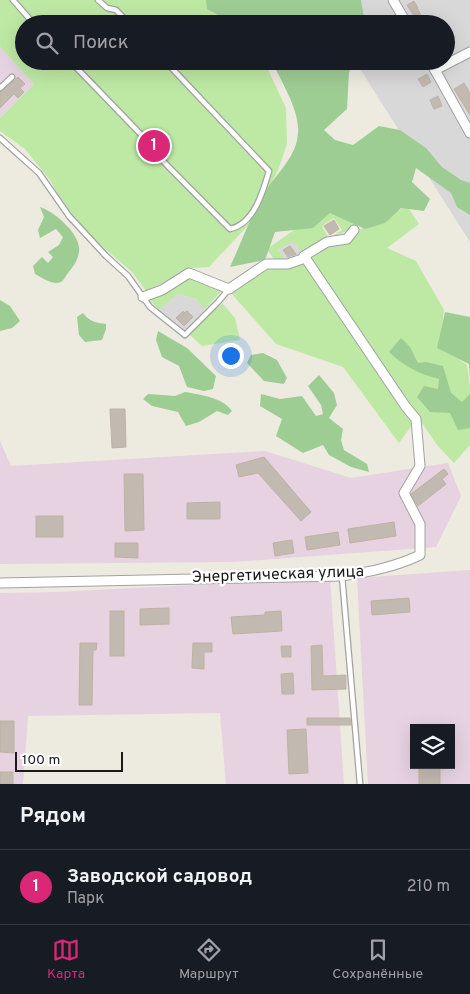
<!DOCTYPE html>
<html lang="ru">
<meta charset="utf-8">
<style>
:root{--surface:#171b24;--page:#20242c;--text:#f1f3f6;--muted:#9ea1a6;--line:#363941;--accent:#db2777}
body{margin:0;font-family:Overpass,sans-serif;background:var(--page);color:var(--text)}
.controls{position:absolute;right:15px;bottom:15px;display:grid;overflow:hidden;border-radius:0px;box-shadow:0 5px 20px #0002}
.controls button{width:45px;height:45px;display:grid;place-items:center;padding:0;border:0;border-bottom:1px solid var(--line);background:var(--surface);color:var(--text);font:25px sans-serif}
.scale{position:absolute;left:15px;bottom:12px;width:108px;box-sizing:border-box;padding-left:5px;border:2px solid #1b1b1b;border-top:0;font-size:14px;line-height:18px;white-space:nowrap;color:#1b1b1b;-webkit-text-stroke:4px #fff;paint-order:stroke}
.you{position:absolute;left:230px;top:355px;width:18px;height:18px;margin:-12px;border:4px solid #fff;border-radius:50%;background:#1a73e8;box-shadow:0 0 0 8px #1a73e833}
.badge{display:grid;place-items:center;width:32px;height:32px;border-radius:50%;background:var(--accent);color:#fff;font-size:16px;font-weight:700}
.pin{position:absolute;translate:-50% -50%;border:2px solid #fff;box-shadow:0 1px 5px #0006}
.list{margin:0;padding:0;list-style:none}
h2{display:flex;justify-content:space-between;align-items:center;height:65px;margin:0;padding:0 20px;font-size:21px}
h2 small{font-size:16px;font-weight:400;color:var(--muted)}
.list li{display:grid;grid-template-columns:32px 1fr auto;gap:15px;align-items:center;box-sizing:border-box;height:75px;padding:0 20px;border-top:1px solid var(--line)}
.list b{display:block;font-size:19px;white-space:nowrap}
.list p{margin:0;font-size:16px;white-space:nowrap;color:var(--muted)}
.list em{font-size:16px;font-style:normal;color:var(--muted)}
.icon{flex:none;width:28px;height:28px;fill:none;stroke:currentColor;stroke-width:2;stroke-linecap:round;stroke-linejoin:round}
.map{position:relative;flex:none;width:470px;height:784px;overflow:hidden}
.search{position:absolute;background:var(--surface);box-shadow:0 5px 20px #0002;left:15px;right:15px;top:15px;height:55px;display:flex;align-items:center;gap:12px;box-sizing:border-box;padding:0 18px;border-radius:28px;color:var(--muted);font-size:19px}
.sheet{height:140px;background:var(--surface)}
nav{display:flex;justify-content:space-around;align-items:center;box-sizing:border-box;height:70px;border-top:1px solid var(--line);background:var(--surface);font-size:14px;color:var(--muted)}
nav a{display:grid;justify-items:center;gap:2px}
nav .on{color:var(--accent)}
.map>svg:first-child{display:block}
.residential{fill:#d9d8d8}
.industrial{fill:#e6d2e0;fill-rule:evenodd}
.grass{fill:#bee9a4;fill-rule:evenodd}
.forest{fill:#9ecd94}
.building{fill:#c2b9b0;stroke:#bfb2a3}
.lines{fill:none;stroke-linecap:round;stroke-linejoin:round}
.lane-casing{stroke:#a2a2a2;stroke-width:7}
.street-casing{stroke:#a2a2a2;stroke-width:11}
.lane{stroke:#fff;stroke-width:4.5}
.street{stroke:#fff;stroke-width:9}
.labels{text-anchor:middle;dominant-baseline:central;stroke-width:4.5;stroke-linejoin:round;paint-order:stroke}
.street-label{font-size:16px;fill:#1b1b1b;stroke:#fff}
</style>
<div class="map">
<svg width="470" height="784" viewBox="0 0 470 784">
<rect width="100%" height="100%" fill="#edeae0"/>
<g class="residential">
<polygon points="317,0 470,0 470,242 355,61 446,61 446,24 331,24"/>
<polygon points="292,240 303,253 296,259 287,262 278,250"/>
<polygon points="178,294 196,299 205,309 184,332 159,310"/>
</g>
<g class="industrial">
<polygon points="0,47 34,84 0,118"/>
<polygon points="0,441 11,466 265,451 351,478 448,463 461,496 436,547 232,562 0,564"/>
<path d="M470,570V784H368L357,578ZM414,728H451V765H414Z"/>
<polygon points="330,578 344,784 226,784 220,713 28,716 23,784 0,784 0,593 56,592"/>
</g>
<g class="grass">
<polygon points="0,0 211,0 232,24 24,24 24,61 264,61 286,108 287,144 278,170 255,218 209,267 193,268 146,291 132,272 95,240 63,204 50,180 25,149 0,131 0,118 34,84 0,47"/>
<polygon points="407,206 419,224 387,248 416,261 444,310 439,345 467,365 470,386 470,445 454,463 437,445 309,256 335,242 348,242 359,230"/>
<path d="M328,212L360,221L351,229L303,253L292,241L278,250L287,262L275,261L267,249L297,228ZM334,218L342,230L329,238L322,226Z"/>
<polygon points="307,264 415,421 399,443 343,367 276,344 231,293 242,281 263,268 282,268"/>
<polygon points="189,277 222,290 205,309 196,299 178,294 159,310 148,298"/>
<polygon points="223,304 235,318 240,340 202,346 189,334 209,313"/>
</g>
<g class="forest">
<polygon points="206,0 361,0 365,24 256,24 255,21 244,18 229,21 207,9"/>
<path d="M272,61H356L349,72L347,109L324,130L335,140L353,145L379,126L400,130L426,148L442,167L461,180L470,183V215L457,207L451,193L416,168L412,182L430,199L424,211L401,208L385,223L365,229L330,213L313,228L275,232L265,260L230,267C240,245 249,221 260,200C271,178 297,159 298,133C300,110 281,82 272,61Z"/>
<path d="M40,207C55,212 82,235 79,252C78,260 73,267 68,273C65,277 63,283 57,283C49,283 41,277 35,274L33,266L42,257L48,263L53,257L48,252L59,245L63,237L56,229L40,238L38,230L44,217Z"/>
<polygon points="0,300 10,306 20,321 12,328 0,331"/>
<polygon points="445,312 470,317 470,378 469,364 437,348"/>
<path d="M83,313C89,321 96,323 106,324V329L102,340L85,342L79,335L77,317Z"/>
<polygon points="158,331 187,348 216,376 213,389 204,391 187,387 179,366 162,357 156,340"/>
<path d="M401,338L410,347L418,363L426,362L443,366L451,393L462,402L470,394V428L458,430L450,413L430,412L417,397L424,386L438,389L439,379C419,374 404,366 389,352Z"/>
<polygon points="263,353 277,360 287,378 284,384 264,381 247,363 251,355"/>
<polygon points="319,375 334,393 337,405 329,418 343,429 341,440 344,450 367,464 369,472 351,467 329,455 323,445 303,453 276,436 282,419 260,406 261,394 280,399 302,396 316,416 323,414 321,405 308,386"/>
<path d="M185,392C201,395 222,397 232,411L228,415L217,411L199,422L186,426L178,412L152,406L143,399L148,394L175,396Z"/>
</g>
<g class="building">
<polygon points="414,1 418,8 417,8 426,24 413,24 413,21 416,19 407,5"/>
<polygon points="427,74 431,82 423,87 418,79"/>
<polygon points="18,77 25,84 20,88 24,92 18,98 14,94 0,108 0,92"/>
<polygon points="464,83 470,93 470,115 454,89"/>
<polygon points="438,96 442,106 434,109 430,100"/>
<polygon points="334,220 339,229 330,235 324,226"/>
<polygon points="290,246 296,254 288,257 283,250"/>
<polygon points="183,311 184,313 187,311 193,317 184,326 176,318"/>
<polygon points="110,409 125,409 126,447 112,448"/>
<polygon points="264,457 311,512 301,521 258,473 239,477 236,465"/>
<polygon points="444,469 448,474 442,479 446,484 418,506 411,494"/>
<polygon points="124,474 143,474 144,530 125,531"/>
<polygon points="220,502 220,519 187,519 187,503"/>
<rect x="36" y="516" width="27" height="21"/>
<polygon points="394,522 396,536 350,543 348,529"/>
<polygon points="338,532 340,545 307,550 305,537"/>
<polygon points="292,540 294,553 275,556 273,543"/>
<polygon points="115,543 138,543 138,558 115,557"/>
<polygon points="409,598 410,612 372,615 371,601"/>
<polygon points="169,608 169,624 140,625 140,609"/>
<rect x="110" y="611" width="14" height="45"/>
<polygon points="281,611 282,631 233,634 231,617 265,615 265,612"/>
<polygon points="80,643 97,643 96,650 93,650 92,705 79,705"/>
<polygon points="193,643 212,643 212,652 204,652 204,669 192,668"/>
<polygon points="322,645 323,676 346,675 346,689 312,690 311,646"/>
<polygon points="281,646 291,646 291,657 282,657"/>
<polygon points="293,673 294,694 282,694 281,674"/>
<polygon points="307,718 350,718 351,725 307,725"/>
<polygon points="0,721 14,721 14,753 0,752"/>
<polygon points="306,729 308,773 289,774 287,730"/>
<rect x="419" y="765" width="21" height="19"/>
<rect x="0" y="772" width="13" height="12"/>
</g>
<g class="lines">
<g class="lane-casing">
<g id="lane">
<polyline points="13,0 34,24"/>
<polyline points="98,0 107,8 116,10 130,24"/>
<path d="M70,61L156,150L159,157L230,229C254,224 263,192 269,171L165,61"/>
<polyline points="0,88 12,77"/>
<polyline points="0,138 39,173 69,216 106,256 128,276 150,307 185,335 218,302 229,289"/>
<polyline points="342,576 360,784"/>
</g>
</g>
<g class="street-casing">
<g id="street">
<polyline points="393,0 407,24"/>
<polyline points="430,61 470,133"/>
<polyline points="435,70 470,52"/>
<polyline points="143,297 162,290 189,273 229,289 266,264 288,264 302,259 304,256 327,242 347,239 354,230"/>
<path d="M0,583L342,576C369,572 395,567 420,555V524L404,493L420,466L416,419L406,407L304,256"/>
</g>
</g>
<use href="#lane" class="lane"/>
<use href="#street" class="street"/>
</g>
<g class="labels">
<g class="street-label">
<text transform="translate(278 575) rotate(-2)">Энергетическая улица</text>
</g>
</g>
</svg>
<div class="controls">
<button><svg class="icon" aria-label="layers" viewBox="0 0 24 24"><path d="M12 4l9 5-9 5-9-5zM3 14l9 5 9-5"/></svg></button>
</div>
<div class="scale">100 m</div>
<div class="you"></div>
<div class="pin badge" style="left:154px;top:146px">1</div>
<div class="search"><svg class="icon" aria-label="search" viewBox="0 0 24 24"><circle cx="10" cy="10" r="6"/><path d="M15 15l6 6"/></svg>Поиск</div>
</div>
<section class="sheet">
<h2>Рядом<small></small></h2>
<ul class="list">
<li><span class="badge">1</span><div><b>Заводской садовод</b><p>Парк</p></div><em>210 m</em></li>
</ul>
</section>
<nav>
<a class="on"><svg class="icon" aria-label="map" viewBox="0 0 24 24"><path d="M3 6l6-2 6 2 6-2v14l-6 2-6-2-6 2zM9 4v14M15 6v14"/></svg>Карта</a>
<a><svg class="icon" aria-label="directions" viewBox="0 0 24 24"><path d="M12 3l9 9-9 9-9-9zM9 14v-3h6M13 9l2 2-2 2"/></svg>Маршрут</a>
<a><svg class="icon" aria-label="saved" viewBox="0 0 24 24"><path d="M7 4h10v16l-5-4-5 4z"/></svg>Сохранённые</a>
</nav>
